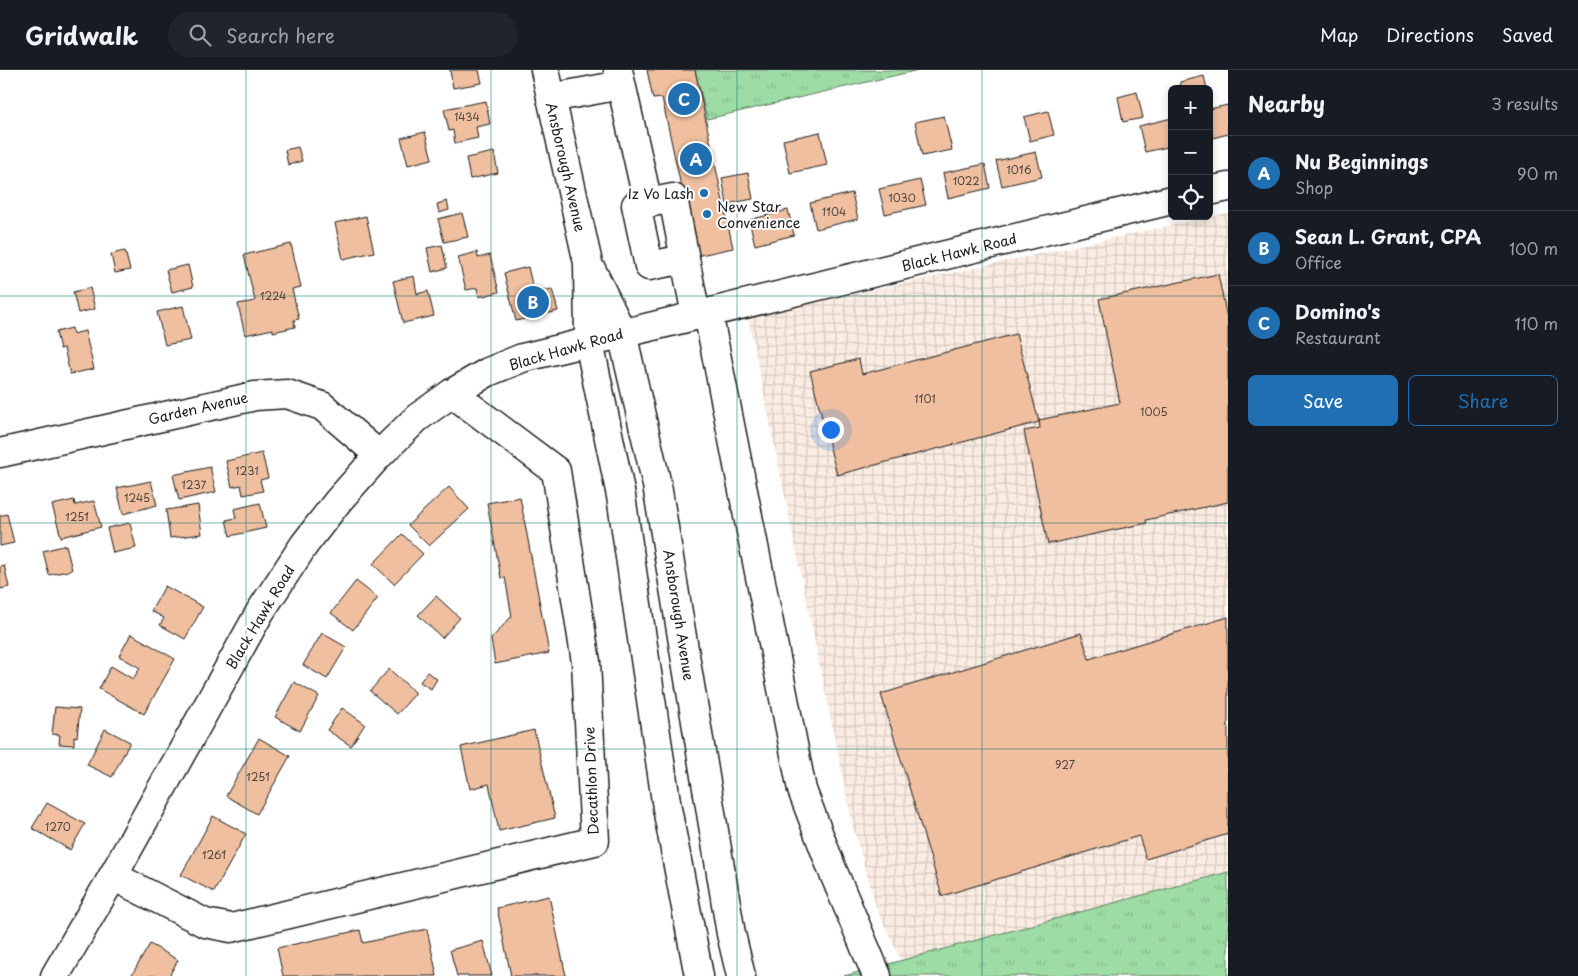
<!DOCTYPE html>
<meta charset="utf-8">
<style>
:root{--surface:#171b24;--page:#20242c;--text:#f1f3f6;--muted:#9ea1a6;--line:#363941;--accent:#1f6fb2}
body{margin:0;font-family:"Playpen Sans",sans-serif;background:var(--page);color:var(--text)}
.controls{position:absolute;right:15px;top:15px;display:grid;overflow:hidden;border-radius:8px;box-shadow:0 2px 8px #0003}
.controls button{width:45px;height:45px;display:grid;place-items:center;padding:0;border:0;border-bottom:1px solid var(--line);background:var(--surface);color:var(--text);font:25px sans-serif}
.you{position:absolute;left:830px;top:359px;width:18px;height:18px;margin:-12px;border:4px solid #fff;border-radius:50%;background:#1a73e8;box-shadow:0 0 0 8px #1a73e833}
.badge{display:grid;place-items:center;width:32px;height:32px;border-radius:50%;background:var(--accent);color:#fff;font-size:16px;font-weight:700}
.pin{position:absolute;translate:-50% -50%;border:2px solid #fff;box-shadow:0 1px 5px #0006}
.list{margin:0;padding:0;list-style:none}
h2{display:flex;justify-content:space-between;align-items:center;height:65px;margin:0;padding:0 20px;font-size:21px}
h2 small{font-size:16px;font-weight:400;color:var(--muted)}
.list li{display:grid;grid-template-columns:32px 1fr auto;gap:15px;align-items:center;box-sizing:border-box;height:75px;padding:0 20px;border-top:1px solid var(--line)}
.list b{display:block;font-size:19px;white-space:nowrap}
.list p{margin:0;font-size:16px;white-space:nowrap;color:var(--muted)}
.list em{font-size:16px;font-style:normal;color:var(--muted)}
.actions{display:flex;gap:10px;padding:15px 20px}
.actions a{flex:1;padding:11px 0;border:1px solid var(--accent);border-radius:8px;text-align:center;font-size:18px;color:var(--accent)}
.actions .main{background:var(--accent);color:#fff}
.icon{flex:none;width:28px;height:28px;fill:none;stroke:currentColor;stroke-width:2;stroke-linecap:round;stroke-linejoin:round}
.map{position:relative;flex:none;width:1228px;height:906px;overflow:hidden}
header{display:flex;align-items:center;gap:30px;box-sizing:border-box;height:70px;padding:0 25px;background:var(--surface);border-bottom:1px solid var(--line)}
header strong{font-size:24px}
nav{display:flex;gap:28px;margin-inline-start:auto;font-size:18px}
.search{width:350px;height:45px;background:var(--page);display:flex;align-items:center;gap:12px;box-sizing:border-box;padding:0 18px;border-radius:28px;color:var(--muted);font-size:19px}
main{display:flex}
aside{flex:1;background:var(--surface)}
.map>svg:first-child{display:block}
.industrial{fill:url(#industrial-grid)}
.grass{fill:url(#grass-tufts);stroke:#5c7c60}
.building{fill:#efbf9f;stroke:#1c1c1c}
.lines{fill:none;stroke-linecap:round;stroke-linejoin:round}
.minor-casing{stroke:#1c1c1c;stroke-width:31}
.major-casing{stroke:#1c1c1c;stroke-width:31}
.minor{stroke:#fff;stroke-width:28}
.major{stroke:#fff;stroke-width:28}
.grid{fill:none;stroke:#0f766e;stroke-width:1;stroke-opacity:0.55}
.poi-dot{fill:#1f6fb2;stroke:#fff;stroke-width:2}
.labels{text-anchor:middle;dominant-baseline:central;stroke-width:4;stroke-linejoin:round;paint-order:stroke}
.number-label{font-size:11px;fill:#51453d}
.street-label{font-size:14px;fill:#1c1c1c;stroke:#fff}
.poi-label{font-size:14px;fill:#1c1c1c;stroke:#fff;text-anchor:end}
</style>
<header>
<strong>Gridwalk</strong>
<div class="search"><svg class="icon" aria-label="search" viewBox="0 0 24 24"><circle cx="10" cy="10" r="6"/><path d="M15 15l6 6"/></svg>Search here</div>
<nav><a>Map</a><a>Directions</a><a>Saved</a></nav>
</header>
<main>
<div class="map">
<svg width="1228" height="906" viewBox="0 0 1228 906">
<defs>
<pattern id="industrial-grid" width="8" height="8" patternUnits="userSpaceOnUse" patternTransform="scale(1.25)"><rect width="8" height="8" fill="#faece2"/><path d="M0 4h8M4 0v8" fill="none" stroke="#d6cac1"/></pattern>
<pattern id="grass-tufts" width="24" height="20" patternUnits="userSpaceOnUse" patternTransform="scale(1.25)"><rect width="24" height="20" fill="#9ddca4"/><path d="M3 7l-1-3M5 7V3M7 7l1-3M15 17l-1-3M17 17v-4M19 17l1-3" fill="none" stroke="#87bc8d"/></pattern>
</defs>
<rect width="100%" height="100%" fill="#fff"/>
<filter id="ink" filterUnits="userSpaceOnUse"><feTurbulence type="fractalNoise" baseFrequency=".02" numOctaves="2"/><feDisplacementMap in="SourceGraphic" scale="10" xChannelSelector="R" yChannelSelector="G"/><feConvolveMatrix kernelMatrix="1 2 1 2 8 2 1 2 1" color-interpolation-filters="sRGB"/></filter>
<g filter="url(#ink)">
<polygon class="industrial" points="1228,143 1228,802 901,890 877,840 853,757 748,247"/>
<g class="grass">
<polygon points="695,0 919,0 707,49"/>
<polygon points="1228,802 1228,906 844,906"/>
</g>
<g class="building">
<polygon points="450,0 479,0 482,13 453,18"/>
<polygon points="647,0 695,0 733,178 696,186 662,28 653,29"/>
<polygon points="1204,6 1207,19 1182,19 1180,12"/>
<polygon points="1137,22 1143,48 1123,52 1118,27"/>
<polygon points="486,31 490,54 476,57 478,68 455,73 453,60 449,61 444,39"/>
<polygon points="1228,35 1228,64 1213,68 1209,53 1209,39"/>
<polygon points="1048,41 1054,65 1030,71 1024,47"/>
<polygon points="944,46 952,80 922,86 915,52"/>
<polygon points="1172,48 1172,76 1145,82 1139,56"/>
<polygon points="425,62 432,89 408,95 401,68"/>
<polygon points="820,62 827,95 790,103 783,70"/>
<polygon points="298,77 302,91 288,95 285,80"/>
<polygon points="494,82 498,103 470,109 466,88"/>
<polygon points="1036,82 1042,107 1002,116 996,91"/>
<polygon points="985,94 990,118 948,128 943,103"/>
<polygon points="748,103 753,129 727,134 722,108"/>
<polygon points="920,110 926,135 885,144 879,119"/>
<polygon points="852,123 858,149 816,159 810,133"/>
<polygon points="447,131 449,140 439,143 437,134"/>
<polygon points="788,140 794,165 755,175 749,150"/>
<polygon points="462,143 468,167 444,172 438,149"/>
<polygon points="366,146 374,182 343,189 335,153"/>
<polygon points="291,174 301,217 292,219 299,249 294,250 295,257 273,262 273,259 245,265 238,234 255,231 244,185"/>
<polygon points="442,175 447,198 432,202 427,178"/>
<polygon points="125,181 130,200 115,203 111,184"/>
<polygon points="477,182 478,188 490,185 499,222 479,227 477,218 466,220 458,187"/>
<polygon points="188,195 193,217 172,222 166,200"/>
<polygon points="528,197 534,223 552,219 558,241 516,251 504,203"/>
<polygon points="1218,204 1228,253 1228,432 1146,450 1147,453 1048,474 1024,361 1040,358 1039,350 1120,333 1099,229"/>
<polygon points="414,206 417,224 428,221 434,246 403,253 393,211"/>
<polygon points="90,218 95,239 78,243 73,222"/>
<polygon points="183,236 191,270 165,275 157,242"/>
<polygon points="72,258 73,264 85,261 94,299 70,304 64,278 60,279 56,262"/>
<polygon points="1016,264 1039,352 837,405 810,301 859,289 862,304"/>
<polygon points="262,383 268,408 260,410 263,421 243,425 241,415 232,417 226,391"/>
<polygon points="210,397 216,422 179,430 173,405"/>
<polygon points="151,411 157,435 123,444 117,418"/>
<polygon points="449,417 469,439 429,476 408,455"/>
<polygon points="520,427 549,583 495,594 491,569 510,548 512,547 505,507 501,508 487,433"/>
<polygon points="74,430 75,435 94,431 101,457 61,467 52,435"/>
<polygon points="260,433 266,458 230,466 226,450 236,448 234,439"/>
<polygon points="198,435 202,464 170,468 166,440"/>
<polygon points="7,444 14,473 0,476 0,446"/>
<polygon points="130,453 136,478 113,483 107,458"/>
<polygon points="402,464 423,484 394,514 373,494"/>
<polygon points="66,475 72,500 49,505 43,481"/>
<polygon points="4,495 9,517 0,519 0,496"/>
<polygon points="356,511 378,528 353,560 331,543"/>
<polygon points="165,516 203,537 185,569 160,555 164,548 151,541"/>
<polygon points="436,526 460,548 442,568 418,545"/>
<polygon points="1228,547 1228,764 1146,789 1139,766 942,826 881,624 1081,563 1089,589"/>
<polygon points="322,563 346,577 327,609 303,595"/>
<polygon points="131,564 175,589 144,644 99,619 111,596 133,609 140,598 119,586"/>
<polygon points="389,599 416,623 397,644 370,621"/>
<polygon points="427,602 437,609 431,619 420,612"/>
<polygon points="294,612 319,626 300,661 275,647"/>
<polygon points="55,637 80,639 77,667 74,666 74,675 59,674 60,665 52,664"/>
<polygon points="342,638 365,654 351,676 327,660"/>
<polygon points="105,659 130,672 112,707 87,695"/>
<polygon points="534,660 555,748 499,761 489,714 470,719 461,677"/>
<polygon points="259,668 290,686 257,744 226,726"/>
<polygon points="47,733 85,754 70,780 32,758"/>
<polygon points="213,746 246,764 214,822 181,805"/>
<polygon points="549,826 566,906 511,906 497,838"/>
<polygon points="427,859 437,906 283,906 277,878 360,860 363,873"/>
<polygon points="483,871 492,906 457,906 450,880"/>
<polygon points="150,874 178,890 169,906 131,906"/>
</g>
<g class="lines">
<g class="minor-casing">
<g id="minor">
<polyline points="618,0 648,133 673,128 696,245"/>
<polyline points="551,28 621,15"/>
<polyline points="1209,121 1228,117"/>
<polyline points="648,133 636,135 649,196 685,189"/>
<polyline points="708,243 802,720 832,799 877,906"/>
<polyline points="0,383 255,326 287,324 322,336 379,385"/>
<polyline points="113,806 205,853 231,858 595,771 586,592 556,401 452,323"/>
<polyline points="55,906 113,806 260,542 304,475 338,431 379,385 417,348 452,323 488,302 522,288 1172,130"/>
</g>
</g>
<g class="major-casing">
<g id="major">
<polyline points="545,0 588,193 589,272 621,426 667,738 699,906"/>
<polyline points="592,201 622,263 657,415 731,864 741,906"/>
</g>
</g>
<use href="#minor" class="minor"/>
<use href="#major" class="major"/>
</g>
</g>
<path class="grid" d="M246,0V906M491,0V906M737,0V906M982,0V906M0,226H1228M0,453H1228M0,679H1228"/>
<g class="poi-dot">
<circle cx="704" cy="123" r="5"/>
<circle cx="707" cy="144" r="5"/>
</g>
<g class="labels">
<g class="number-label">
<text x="467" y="46">1434</text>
<text x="1019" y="99">1016</text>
<text x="966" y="110">1022</text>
<text x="902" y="127">1030</text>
<text x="834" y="141">1104</text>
<text x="273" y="225">1224</text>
<text x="925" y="328">1101</text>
<text x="1154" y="341">1005</text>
<text x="247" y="400">1231</text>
<text x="194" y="414">1237</text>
<text x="137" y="427">1245</text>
<text x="77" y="446">1251</text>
<text x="1065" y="694">927</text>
<text x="258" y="706">1251</text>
<text x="58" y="756">1270</text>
<text x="214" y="784">1261</text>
</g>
<g class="street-label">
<text transform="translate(566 97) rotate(77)">Ansborough Avenue</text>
<text transform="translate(959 182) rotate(-14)">Black Hawk Road</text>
<text transform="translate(566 279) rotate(-16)">Black Hawk Road</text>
<text transform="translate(198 338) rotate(-13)">Garden Avenue</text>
<text transform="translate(679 545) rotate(81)">Ansborough Avenue</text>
<text transform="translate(260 547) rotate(-59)">Black Hawk Road</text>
<text transform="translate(591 711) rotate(-92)">Decathlon Drive</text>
</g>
<g class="poi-label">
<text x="694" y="123">Iz Vo Lash</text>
<text x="717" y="136" text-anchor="start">New Star<tspan x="717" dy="16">Convenience</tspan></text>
</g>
</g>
</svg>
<div class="controls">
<button>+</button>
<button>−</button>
<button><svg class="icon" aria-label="locate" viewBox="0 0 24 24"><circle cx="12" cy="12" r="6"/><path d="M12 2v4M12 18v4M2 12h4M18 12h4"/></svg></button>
</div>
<div class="you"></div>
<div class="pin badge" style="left:696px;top:89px">A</div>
<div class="pin badge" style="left:533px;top:232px">B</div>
<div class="pin badge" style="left:684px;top:29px">C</div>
</div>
<aside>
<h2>Nearby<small>3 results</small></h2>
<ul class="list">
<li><span class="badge">A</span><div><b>Nu Beginnings</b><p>Shop</p></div><em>90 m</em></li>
<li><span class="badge">B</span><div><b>Sean L. Grant, CPA</b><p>Office</p></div><em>100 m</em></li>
<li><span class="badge">C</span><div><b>Domino's</b><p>Restaurant</p></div><em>110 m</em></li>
</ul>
<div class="actions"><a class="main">Save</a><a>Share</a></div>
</aside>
</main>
